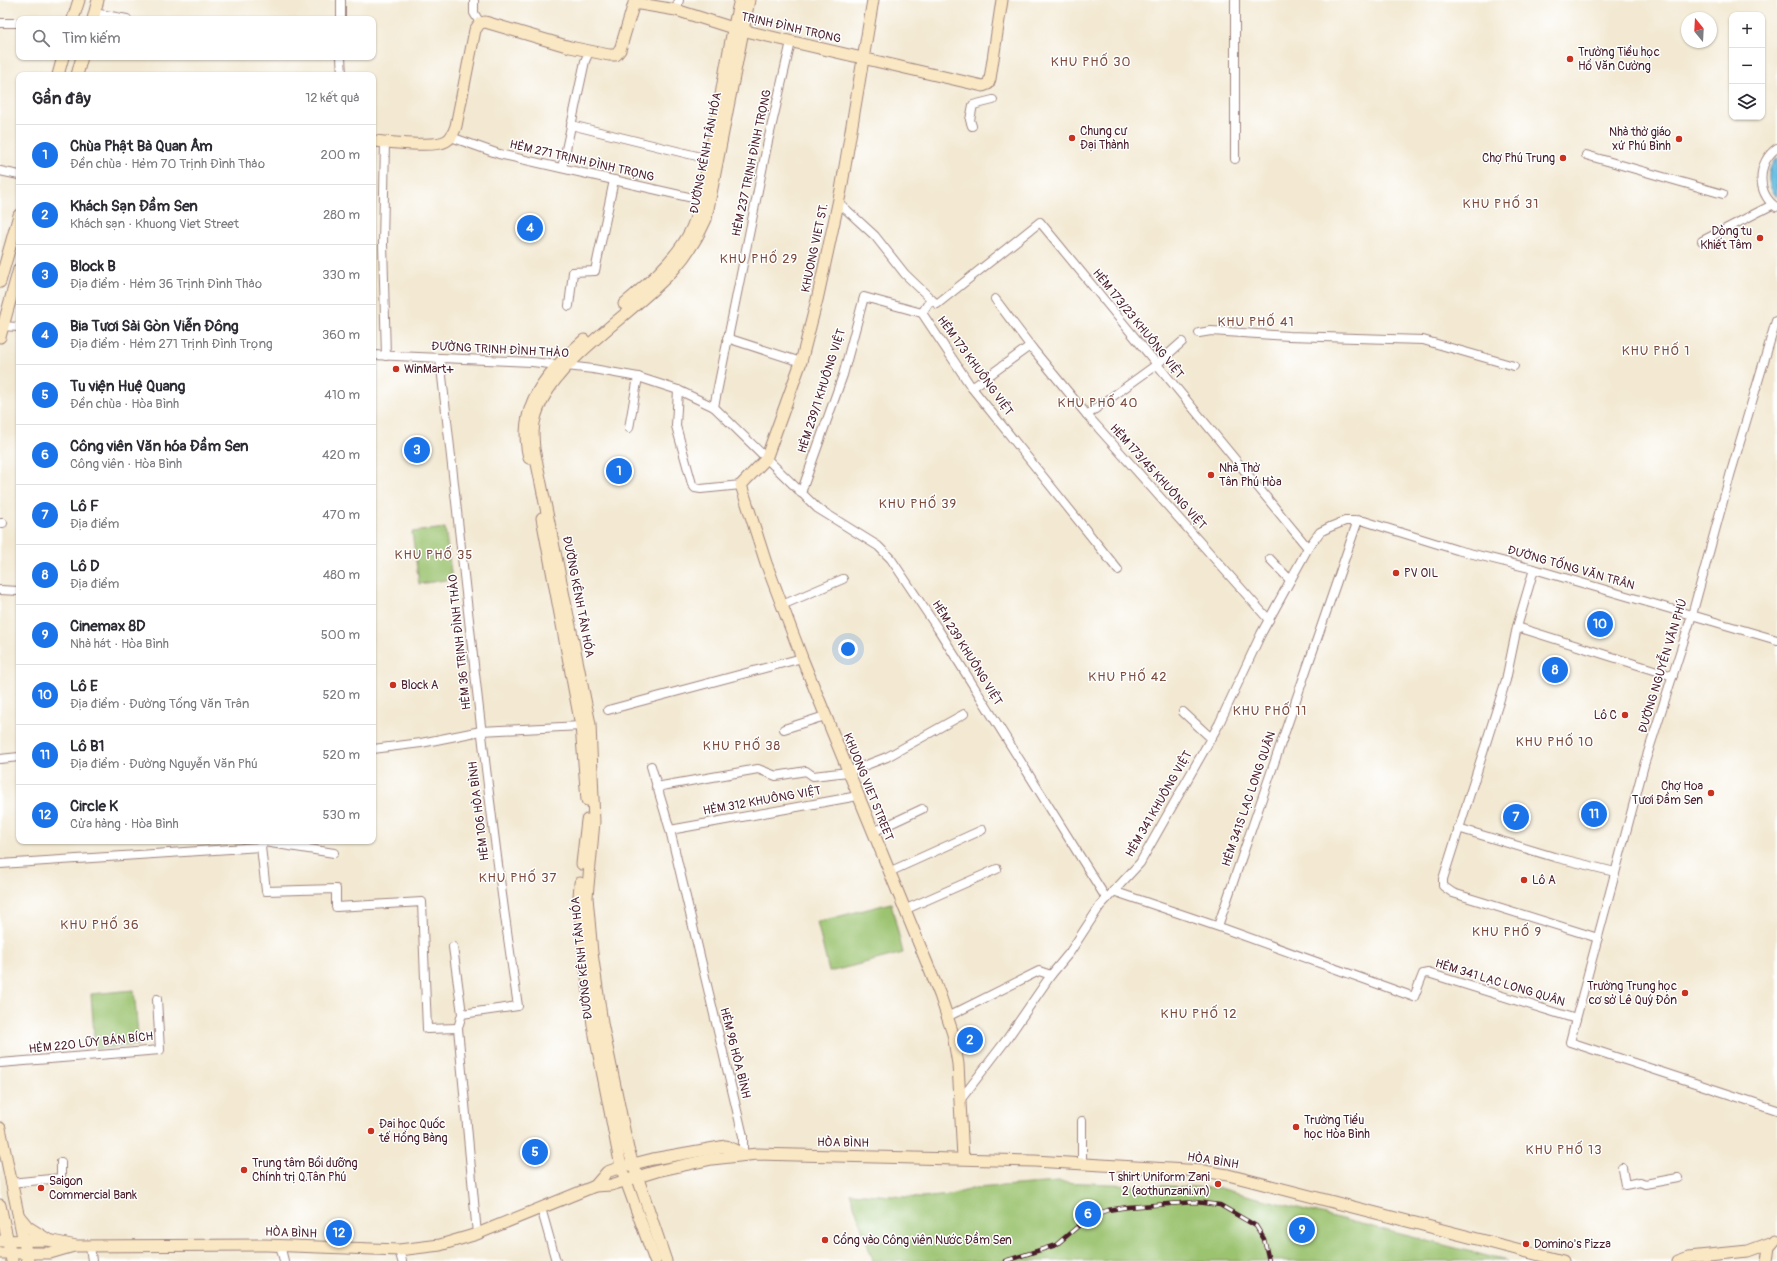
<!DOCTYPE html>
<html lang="vi">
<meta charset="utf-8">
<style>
:root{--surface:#fff;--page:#f2f2f3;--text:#2b2b33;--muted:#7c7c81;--line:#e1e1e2;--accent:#1a73e8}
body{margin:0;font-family:Pangolin,sans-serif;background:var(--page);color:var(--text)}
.controls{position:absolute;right:12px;top:12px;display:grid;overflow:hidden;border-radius:8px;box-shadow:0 1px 3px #0004}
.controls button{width:36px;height:36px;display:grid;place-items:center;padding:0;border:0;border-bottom:1px solid var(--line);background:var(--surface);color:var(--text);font:20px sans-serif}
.compass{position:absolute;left:1681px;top:12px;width:36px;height:36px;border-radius:50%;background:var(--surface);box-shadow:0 1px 3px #0004;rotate:342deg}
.you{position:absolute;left:848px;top:649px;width:14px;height:14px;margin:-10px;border:3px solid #fff;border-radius:50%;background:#1a73e8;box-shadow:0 0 0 6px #1a73e833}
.badge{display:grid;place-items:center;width:26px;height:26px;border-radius:50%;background:var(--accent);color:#fff;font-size:13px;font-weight:700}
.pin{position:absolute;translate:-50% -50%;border:2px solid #fff;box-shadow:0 1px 4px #0006}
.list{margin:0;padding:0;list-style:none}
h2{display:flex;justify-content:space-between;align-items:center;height:52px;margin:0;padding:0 16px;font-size:17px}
h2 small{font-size:13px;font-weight:400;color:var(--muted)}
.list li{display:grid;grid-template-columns:26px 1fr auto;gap:12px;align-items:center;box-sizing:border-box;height:60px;padding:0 16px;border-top:1px solid var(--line)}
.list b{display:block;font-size:15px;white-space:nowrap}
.list p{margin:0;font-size:13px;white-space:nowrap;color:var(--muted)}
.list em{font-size:13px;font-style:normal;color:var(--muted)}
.icon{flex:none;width:22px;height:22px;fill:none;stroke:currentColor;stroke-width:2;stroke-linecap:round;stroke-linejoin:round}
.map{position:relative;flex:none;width:1777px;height:1261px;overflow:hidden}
.search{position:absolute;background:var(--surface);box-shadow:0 1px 3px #0004;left:16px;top:16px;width:360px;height:44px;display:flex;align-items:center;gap:10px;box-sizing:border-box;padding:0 14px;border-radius:8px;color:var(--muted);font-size:15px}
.panel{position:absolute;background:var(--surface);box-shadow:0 1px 3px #0004;left:16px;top:72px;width:360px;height:772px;border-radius:8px}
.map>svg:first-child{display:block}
.green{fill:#9bc36f;stroke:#72714d}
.water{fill:#65bee2;stroke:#586e86}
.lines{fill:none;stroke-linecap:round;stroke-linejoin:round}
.street-casing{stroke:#9e847f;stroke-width:10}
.secondary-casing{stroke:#9e847f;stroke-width:13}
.street{stroke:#fff;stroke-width:8}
.secondary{stroke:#fae7c3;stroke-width:11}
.rail-casing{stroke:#4a1f2b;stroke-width:4.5}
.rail{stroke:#fff;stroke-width:3;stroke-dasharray:9;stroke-linecap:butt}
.poi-dot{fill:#c8321e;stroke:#fff;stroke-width:1.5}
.labels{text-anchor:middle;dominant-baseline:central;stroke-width:3;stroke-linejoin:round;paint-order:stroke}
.street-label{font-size:12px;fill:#4a1f2b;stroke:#fff}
.poi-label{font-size:12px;fill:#4a1f2b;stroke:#fff;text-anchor:start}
.neighbourhood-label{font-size:13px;letter-spacing:1px;fill:#7b4c3e;stroke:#fff}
</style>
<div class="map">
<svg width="1777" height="1261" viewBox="0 0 1777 1261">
<rect width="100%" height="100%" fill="#fff"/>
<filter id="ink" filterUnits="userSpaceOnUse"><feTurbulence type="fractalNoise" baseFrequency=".025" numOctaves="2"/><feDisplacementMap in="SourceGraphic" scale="8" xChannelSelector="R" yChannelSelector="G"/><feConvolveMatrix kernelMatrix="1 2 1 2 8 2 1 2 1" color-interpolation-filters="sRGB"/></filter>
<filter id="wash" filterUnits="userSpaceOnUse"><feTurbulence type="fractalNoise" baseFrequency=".012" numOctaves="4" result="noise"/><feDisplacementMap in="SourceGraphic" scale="16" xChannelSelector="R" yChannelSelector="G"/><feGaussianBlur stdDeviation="0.9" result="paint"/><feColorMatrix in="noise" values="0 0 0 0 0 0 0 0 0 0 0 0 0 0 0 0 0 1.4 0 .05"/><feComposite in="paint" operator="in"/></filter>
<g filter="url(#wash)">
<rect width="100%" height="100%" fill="#f3e9d3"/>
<g class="green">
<polygon points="445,528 452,579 419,584 412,532"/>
<polygon points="891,903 903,953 829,972 817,922"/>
<polygon points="134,990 139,1045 95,1049 91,994"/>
<polygon points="1058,1182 1219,1188 1507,1261 873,1261 850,1193 921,1198 950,1195 975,1188"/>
</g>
<path class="water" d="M1777,157V197C1766,186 1766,169 1777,157Z"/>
</g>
<g filter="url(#ink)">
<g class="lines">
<g class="street-casing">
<g id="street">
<polyline points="341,0 341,19"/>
<polyline points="474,0 474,13 480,23"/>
<polyline points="1235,0 1235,159"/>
<polyline points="676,10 679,0"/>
<polyline points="94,13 127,19"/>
<polyline points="0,23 19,23"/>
<polyline points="341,57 342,75"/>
<polyline points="571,125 709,159"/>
<polyline points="972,126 970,120 973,105 993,100"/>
<polyline points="451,137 499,154 706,201"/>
<polyline points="385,142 383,244 386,356"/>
<polyline points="1586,155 1723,194"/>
<polyline points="562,168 585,61 589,52"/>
<polyline points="0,171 19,175"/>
<polyline points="838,202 875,236 905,274 931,299 922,313"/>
<path d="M1776,207C1756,193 1757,162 1777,148"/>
<polyline points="1702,241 1772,205"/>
<polyline points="931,299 937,304 1040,222 1308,548"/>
<polyline points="995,299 1032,348"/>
<polyline points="569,306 573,272 595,271 614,180"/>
<polyline points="922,313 972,388 1118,570"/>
<polyline points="0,326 19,327"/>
<polyline points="1199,333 1211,331 1289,336 1423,340 1514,366"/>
<polyline points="727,338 801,362"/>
<polyline points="373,355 532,362 593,369 638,377 678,390 714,407 817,508 878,546 891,559 938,629 1106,898"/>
<path d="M440,359C465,575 485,791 518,1006L462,1014L458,1028L477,1234"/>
<polyline points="972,388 1027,348 1032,348 1087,415 1269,620"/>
<polyline points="678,390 676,426 692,484 695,488 701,489 741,485"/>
<polyline points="714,407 768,141 791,42"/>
<polyline points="1087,415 1156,365 1182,342"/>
<polyline points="629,428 638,377"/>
<polyline points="801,493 843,375 864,297 922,313"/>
<polyline points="0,523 3,523"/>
<polyline points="1270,559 1290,580"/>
<polyline points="1534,569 1517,627 1506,680 1443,879 1443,886 1453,893 1598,938"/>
<polyline points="0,590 19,591"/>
<polyline points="782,605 843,579"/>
<polyline points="1517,627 1673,676"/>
<polyline points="608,710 802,658"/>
<polyline points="1183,712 1211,738"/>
<polyline points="784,729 825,716"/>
<polyline points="373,749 421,743 481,731 581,726"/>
<polyline points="0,759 19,757"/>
<polyline points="651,766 670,830 743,1136 743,1154"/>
<polyline points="656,787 758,769 776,776 806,771 813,776 848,772 887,757 964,714"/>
<polyline points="1458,828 1554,857 1615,872"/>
<polyline points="670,830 858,796"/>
<polyline points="873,832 922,809"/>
<polyline points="264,842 334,853"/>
<polyline points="261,847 266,891 336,889 336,907 422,902 427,1029 458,1028"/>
<polyline points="0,864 261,847 264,841"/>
<polyline points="889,872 982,830"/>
<polyline points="1113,891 1225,929 1414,997 1423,974 1428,973 1576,1019 1570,1042 1777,1110"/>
<polyline points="904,910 997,869"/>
<polyline points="1218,926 1358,520"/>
<polyline points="453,947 462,1014"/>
<polyline points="947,1017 1039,971 1051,975"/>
<polyline points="1576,1019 1644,765 1692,615 1731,472 1776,321"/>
<polyline points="0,1063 160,1050 157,999"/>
<polyline points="961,1099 1007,1039 1051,975 1070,952 1100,906 1140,863 1219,724 1261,634 1308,548 1320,532 1330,527 1345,521 1364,521 1457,550 1534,569 1777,640"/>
<polyline points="1082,1163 1082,1121"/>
<polyline points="1622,1168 1625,1185 1640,1182 1645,1184 1678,1178"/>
<polyline points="10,1183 61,1178 61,1162"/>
<polyline points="541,1208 556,1261"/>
<polyline points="280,1245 284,1261"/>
<polyline points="90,1246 92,1261"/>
<polyline points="399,1250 402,1261"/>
</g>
</g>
<g class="secondary-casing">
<g id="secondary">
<polyline points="873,0 841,190 817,300 801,362 766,459 741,485 766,563 802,658 940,995 953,1034 958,1064 963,1158"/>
<polyline points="73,19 79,0"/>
<polyline points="93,19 98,0"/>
<polyline points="58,75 63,57"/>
<polyline points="77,75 82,57"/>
<path d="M373,141C388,142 435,148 446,141C452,138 454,132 456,126L475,30L480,23L485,22L570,47L609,55H616L620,50L634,3L676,10L733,28L983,86L988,84L990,79L1002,0"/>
<polyline points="0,282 19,215"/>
<path d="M624,304C646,285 671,264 686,239C698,220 701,197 706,175C719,117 725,58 740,0"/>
<polyline points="0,337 19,269"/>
<path d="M529,458C516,405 547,373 584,340"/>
<polyline points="542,518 581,726 587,800"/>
<polyline points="582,864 587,820"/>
<polyline points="580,883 579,898 584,953 593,1025 621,1167 655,1261"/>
<polyline points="0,1128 28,1261"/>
<polyline points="595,1186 607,1172 621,1167 653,1159 726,1146 743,1154"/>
<polyline points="0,1205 12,1261"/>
<polyline points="19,1216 28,1227 47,1239"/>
<polyline points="0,1241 48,1240 76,1246 266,1245 399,1250 440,1245 477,1234 595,1186 611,1185 657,1171 712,1159 757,1154 1034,1161 1203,1171 1228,1175 1563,1261"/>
<polyline points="0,1253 50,1253 74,1246"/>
<path d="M666,1261L628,1149L602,1023L592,953L587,897L594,822L590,724L534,449C533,437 532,427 536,415C553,359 637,312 675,268C688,253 698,237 706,219L749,0"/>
<polyline points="1678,1261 1689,1257 1748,1251 1773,1242"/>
<polyline points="1767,1261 1769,1247 1775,1240"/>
</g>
</g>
<use href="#street" class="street"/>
<use href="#secondary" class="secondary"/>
<g class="rail-casing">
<polyline id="rail" points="1005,1261 1056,1245 1089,1217 1108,1210 1128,1207 1195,1202 1220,1205 1256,1226 1264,1239 1269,1261"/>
</g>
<use href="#rail" class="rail"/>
</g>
</g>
<g class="poi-dot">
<circle cx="1570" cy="59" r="4"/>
<circle cx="1072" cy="138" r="4"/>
<circle cx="1679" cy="139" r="4"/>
<circle cx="1563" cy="158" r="4"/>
<circle cx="1760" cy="238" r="4"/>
<circle cx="396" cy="369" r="4"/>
<circle cx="1211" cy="475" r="4"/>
<circle cx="1396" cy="573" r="4"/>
<circle cx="393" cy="685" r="4"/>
<circle cx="1625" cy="715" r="4"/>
<circle cx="1711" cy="793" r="4"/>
<circle cx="1524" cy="880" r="4"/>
<circle cx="1685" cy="993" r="4"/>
<circle cx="1296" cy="1127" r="4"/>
<circle cx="371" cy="1131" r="4"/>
<circle cx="244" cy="1170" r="4"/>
<circle cx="1218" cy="1184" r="4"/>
<circle cx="41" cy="1188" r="4"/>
<circle cx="825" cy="1240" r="4"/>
<circle cx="1526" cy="1244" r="4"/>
</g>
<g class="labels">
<g class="street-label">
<text transform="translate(791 28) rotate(13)">TRỊNH ĐÌNH TRỌNG</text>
<text transform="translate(706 153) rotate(-79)">ĐƯỜNG KÊNH TÂN HÓA</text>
<text transform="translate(582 161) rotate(13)">HẺM 271 TRỊNH ĐÌNH TRỌNG</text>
<text transform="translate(752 163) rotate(-78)">HẺM 237 TRỊNH ĐÌNH TRỌNG</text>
<text transform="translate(815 248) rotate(-78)">KHUONG VIET ST.</text>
<text transform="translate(1138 324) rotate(51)">HẺM 173/23 KHUÔNG VIỆT</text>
<text transform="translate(500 350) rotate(3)">ĐƯỜNG TRỊNH ĐÌNH THẢO</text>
<text transform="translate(975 366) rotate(54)">HẺM 173 KHUÔNG VIỆT</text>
<text transform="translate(822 391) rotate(-72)">HẺM 239/1 KHUÔNG VIỆT</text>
<text transform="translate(1158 477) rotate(48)">HẺM 173/45 KHUÔNG VIỆT</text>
<text transform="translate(1571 568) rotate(16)">ĐƯỜNG TỐNG VĂN TRÂN</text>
<text transform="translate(578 597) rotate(79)">ĐƯỜNG KÊNH TÂN HÓA</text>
<text transform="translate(460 642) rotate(-96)">HẺM 36 TRỊNH ĐÌNH THẢO</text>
<text transform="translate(967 653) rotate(58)">HẺM 239 KHUÔNG VIỆT</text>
<text transform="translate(1663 666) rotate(-73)">ĐƯỜNG NGUYỄN VĂN PHÚ</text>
<text transform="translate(868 787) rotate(68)">KHUONG VIET STREET</text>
<text transform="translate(1249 799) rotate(-71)">HẺM 341S LẠC LONG QUÂN</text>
<text transform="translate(762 801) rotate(-10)">HẺM 312 KHUÔNG VIỆT</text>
<text transform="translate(1159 804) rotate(-60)">HẺM 341 KHUÔNG VIỆT</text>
<text transform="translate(479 811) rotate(-97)">HẺM 106 HÒA BÌNH</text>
<text transform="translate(582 958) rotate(-96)">ĐƯỜNG KÊNH TÂN HÓA</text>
<text transform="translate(1500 983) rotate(17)">HẺM 341 LẠC LONG QUÂN</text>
<text transform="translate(91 1043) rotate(-6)">HẺM 220 LŨY BÁN BÍCH</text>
<text transform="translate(735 1053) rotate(76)">HẺM 96 HÒA BÌNH</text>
<text transform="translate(843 1143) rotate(1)">HÒA BÌNH</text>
<text transform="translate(1213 1161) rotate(9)">HÒA BÌNH</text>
<text transform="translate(291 1233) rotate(2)">HÒA BÌNH</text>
</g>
<g class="poi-label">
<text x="1578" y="52">Trường Tiểu học<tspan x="1578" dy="14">Hồ Văn Cường</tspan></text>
<text x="1080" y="131">Chung cư<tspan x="1080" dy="14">Đại Thành</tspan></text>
<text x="1671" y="132" text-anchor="end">Nhà thờ giáo<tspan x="1671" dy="14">xứ Phú Bình</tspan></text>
<text x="1555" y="158" text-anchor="end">Chợ Phú Trung</text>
<text x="1752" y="231" text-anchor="end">Dòng tu<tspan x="1752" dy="14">Khiết Tâm</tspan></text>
<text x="404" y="369">WinMart+</text>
<text x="1219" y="468">Nhà Thờ<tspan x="1219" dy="14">Tân Phú Hòa</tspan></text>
<text x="1404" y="573">PV OIL</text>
<text x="401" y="685">Block A</text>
<text x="1617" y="715" text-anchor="end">Lô C</text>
<text x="1703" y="786" text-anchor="end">Chợ Hoa<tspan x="1703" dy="14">Tươi Đầm Sen</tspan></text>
<text x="1532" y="880">Lô A</text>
<text x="1677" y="986" text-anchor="end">Trường Trung học<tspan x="1677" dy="14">cơ sở Lê Quý Đôn</tspan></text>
<text x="1304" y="1120">Trường Tiểu<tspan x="1304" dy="14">học Hòa Bình</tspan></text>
<text x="379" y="1124">Đại học Quốc<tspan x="379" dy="14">tế Hồng Bàng</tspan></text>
<text x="252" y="1163">Trung tâm Bồi dưỡng<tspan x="252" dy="14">Chính trị Q.Tân Phú</tspan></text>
<text x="1210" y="1177" text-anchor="end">T shirt Uniform Zani<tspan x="1210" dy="14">2 (aothunzani.vn)</tspan></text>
<text x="49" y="1181">Saigon<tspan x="49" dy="14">Commercial Bank</tspan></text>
<text x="833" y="1240">Cổng vào Công viên Nước Đầm Sen</text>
<text x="1534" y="1244">Domino's Pizza</text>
</g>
<g class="neighbourhood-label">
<text x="1091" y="62">KHU PHỐ 30</text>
<text x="1501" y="204">KHU PHỐ 31</text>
<text x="759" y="259">KHU PHỐ 29</text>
<text x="1256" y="322">KHU PHỐ 41</text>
<text x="1656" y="351">KHU PHỐ 1</text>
<text x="1098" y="403">KHU PHỐ 40</text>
<text x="918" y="504">KHU PHỐ 39</text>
<text x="434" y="555">KHU PHỐ 35</text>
<text x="1128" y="677">KHU PHỐ 42</text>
<text x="1270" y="711">KHU PHỐ 11</text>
<text x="1555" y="742">KHU PHỐ 10</text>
<text x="742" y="746">KHU PHỐ 38</text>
<text x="518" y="878">KHU PHỐ 37</text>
<text x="100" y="925">KHU PHỐ 36</text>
<text x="1507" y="932">KHU PHỐ 9</text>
<text x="1199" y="1014">KHU PHỐ 12</text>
<text x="1564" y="1150">KHU PHỐ 13</text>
</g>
</g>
</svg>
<div class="controls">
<button>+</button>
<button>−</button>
<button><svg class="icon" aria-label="layers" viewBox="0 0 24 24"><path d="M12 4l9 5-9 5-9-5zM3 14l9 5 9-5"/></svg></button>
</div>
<svg class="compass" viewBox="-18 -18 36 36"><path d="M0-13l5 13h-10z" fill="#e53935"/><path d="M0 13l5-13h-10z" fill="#7c7c81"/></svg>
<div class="you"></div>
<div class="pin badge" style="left:619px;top:471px">1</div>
<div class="pin badge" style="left:970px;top:1040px">2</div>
<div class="pin badge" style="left:417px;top:450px">3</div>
<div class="pin badge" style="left:530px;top:228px">4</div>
<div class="pin badge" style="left:535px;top:1152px">5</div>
<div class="pin badge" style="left:1088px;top:1214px">6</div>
<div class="pin badge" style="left:1516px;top:817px">7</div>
<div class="pin badge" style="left:1555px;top:670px">8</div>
<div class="pin badge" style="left:1302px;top:1230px">9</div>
<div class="pin badge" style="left:1600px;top:624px">10</div>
<div class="pin badge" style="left:1594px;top:814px">11</div>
<div class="pin badge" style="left:339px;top:1233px">12</div>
<div class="search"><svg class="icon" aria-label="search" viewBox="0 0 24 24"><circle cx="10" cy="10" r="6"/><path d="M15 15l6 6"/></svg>Tìm kiếm</div>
<section class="panel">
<h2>Gần đây<small>12 kết quả</small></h2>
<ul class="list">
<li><span class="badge">1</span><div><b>Chùa Phật Bà Quan Âm</b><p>Đền chùa · Hẻm 70 Trịnh Đình Thảo</p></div><em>200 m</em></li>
<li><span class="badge">2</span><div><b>Khách Sạn Đầm Sen</b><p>Khách sạn · Khuong Viet Street</p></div><em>280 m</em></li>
<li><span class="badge">3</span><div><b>Block B</b><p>Địa điểm · Hẻm 36 Trịnh Đình Thảo</p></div><em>330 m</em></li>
<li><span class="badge">4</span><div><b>Bia Tươi Sài Gòn Viễn Đông</b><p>Địa điểm · Hẻm 271 Trịnh Đình Trọng</p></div><em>360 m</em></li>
<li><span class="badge">5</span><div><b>Tu viện Huệ Quang</b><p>Đền chùa · Hòa Bình</p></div><em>410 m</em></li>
<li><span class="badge">6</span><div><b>Công viên Văn hóa Đầm Sen</b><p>Công viên · Hòa Bình</p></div><em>420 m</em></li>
<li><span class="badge">7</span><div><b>Lô F</b><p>Địa điểm</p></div><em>470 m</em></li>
<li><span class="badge">8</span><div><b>Lô D</b><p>Địa điểm</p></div><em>480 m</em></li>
<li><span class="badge">9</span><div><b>Cinemax 8D</b><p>Nhà hát · Hòa Bình</p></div><em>500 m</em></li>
<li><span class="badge">10</span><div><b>Lô E</b><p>Địa điểm · Đường Tống Văn Trân</p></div><em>520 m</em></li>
<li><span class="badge">11</span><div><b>Lô B1</b><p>Địa điểm · Đường Nguyễn Văn Phú</p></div><em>520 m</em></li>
<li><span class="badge">12</span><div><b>Circle K</b><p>Cửa hàng · Hòa Bình</p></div><em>530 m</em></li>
</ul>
</section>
</div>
